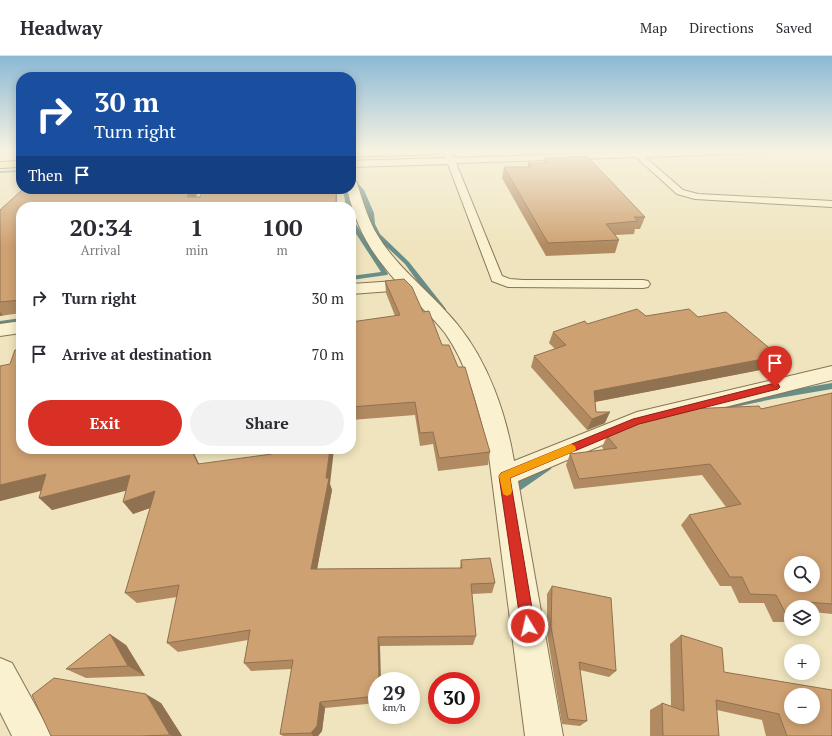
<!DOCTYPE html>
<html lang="en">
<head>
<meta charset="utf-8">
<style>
  :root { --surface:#fff; --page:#f2f2f3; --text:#2b2b33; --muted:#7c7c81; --line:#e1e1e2; --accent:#d93025 }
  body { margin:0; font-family:"PT Serif",serif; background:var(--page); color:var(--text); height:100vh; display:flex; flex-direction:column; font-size:15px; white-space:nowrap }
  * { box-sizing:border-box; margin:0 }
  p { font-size:13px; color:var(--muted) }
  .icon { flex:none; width:22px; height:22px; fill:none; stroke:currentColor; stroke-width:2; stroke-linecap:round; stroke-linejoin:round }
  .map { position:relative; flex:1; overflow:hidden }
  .sheet { position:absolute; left:16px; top:146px; width:340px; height:252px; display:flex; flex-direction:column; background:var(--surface); border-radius:16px; box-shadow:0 2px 10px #0003 }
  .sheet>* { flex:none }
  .hud { position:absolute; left:16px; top:16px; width:340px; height:122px; border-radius:16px; box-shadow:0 2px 10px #0003; background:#1a4fa0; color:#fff; overflow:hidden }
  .fabs { position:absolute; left:784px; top:500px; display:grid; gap:8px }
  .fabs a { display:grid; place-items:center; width:36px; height:36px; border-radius:50%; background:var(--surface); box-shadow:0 2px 10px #0003; font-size:20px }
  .speed { position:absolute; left:368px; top:616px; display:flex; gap:8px; font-size:20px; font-weight:700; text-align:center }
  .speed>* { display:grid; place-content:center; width:52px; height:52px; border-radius:50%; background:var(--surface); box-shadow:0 2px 10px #0003; line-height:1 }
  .speed small { font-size:10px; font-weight:400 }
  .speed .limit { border:6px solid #d22; background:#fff; color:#111 }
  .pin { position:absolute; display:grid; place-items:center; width:34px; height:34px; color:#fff; margin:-41px -17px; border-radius:50% 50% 50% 0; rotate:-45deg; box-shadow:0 0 4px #0007 }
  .pin .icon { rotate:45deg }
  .me { position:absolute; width:44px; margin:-22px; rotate:351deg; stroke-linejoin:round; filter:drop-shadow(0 0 3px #0008) }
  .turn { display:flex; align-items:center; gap:14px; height:84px; padding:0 12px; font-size:18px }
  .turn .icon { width:52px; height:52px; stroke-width:2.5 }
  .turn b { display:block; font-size:28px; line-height:34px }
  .then { display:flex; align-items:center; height:38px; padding:0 12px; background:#0003; gap:8px; font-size:15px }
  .eta { display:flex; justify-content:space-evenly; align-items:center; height:68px; text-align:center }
  .eta b { font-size:24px; font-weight:800; line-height:28px }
  .primary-button { display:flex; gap:8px; margin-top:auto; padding:8px 12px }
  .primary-button a { flex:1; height:46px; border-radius:24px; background:var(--accent); color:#fff; font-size:16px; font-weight:800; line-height:46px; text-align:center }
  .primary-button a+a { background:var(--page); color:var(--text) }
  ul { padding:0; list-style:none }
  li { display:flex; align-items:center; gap:12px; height:56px; padding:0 12px }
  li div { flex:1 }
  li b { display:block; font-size:15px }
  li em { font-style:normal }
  header { display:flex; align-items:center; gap:24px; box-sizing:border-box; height:56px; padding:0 20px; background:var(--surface); border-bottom:1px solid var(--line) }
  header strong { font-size:19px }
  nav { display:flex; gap:22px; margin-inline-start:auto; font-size:14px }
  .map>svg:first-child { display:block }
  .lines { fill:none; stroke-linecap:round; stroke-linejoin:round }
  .stream { fill:#698d88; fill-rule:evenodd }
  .service-casing { stroke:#877456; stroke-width:2 }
  .minor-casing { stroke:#877456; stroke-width:2 }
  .primary-casing { stroke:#54422b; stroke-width:2 }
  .service { fill:#f9f1d0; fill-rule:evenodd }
  .minor { fill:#f9f1d0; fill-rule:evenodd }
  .primary { fill:#f4df93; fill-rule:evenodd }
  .wall { fill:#b18a62 }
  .shaded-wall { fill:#907150 }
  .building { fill:#cea172; stroke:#907150; fill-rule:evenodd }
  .route { fill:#d93025; stroke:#8d1f18 }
  .slow { fill:#f59e0b }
</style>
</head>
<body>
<header>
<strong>Headway</strong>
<nav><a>Map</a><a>Directions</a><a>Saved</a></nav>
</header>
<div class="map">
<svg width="832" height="680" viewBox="0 0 832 680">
  <rect width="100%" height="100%" fill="#efe4bd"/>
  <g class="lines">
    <!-- stream -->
    <path class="stream" d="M577,97L575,99L351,106V104Z
      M21,114V116L0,117V115Z
      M351,120L364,134L374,157L375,168L380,178L409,206L446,253V257H440L405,208L374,179L369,168L368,157L359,134L351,124Z
      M343,133H349L352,151L351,152L346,151Z
      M351,163L354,165L388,218L387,219L351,224V220L381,216L351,170Z
      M21,262V266L0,269V265Z
      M832,327V333L773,343L716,355L713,354L711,352L713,350L716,349L773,337Z
      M547,406L551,407L552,410L551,413L515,438L511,440L507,438L506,435L507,432Z"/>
    <defs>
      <path id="service" d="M443,95H451L454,102L674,95H763L759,97L645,101L683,134L698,138L832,145V151L695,143L677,138L636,101L456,107L502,220L510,223L523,224H643L648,225L650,228L648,231L643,232L508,231L492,225L491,222L448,108L351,111V105L446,102Z"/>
      <path id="minor" d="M351,123L355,124L357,127C362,143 367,160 375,175C396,212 431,236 457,268C488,306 506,357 514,405L637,356L832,310V324L642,372L518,425L563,680H525L488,392C478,353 469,311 445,277C433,261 418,249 405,234L351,238V228L396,225C369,194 357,173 347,133H351Z
        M21,265V277L0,280V268Z
        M0,602L12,607L45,667L51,680H12L0,656Z"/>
      <path id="primary" d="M351,95H442L437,98L351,101Z
        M21,105V111L0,112V106Z"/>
    </defs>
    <!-- service casing -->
    <use href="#service" class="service-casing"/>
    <!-- minor casing -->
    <use href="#minor" class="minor-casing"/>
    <!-- primary casing -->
    <use href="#primary" class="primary-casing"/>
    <!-- service -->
    <use href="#service" class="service"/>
    <!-- minor -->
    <use href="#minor" class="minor"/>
    <!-- primary -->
    <use href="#primary" class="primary"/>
  </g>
  <!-- wall -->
  <path class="wall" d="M544,102L645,161L640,173H635L634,178L615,179L619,184L615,197L546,200L502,122L504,111H528V107H543Z
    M23,133H199L196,141L337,133V151H21V257L0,260V154Z
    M385,225L423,256L442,289L490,396L488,409L438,415L433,388L420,390L415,359L351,364V266L395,260L386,237Z
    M646,260L698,261L779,300L770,312L595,346L596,356L605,367L587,374L531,311L534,300L555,293L549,287L553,276L587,268Z
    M0,310L199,408L330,428L332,434L317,513L460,512L461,504L495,527L492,537L472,538L476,580L473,589L380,590L377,625V647L325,652L322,675L318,680H283L280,678L292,613L251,615L244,607L248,584L178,596L167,587L177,541L137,547L125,537L150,452L133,458L126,434L52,454L41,435L0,445Z
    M832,337V558L813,556V551H791V566H773L764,547H739L731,530H720L681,469L689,459L726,451L702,419L574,433L566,409L570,398L604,394L602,391L607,380L761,353Z
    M552,530L616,615L609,621L580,614L587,665L580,670L562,668L547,578V538Z
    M681,579L724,616L832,680H766L762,664L717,654L719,680H650V654L662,647L671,650L670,588Z
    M126,589L145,620L86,622L66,613Z
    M161,647L182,680H51Z"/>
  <!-- shaded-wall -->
  <path class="shaded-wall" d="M191,133H199L192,151L187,141Z
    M336,133H337V151H336Z
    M0,256L3,259L0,260Z
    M779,300L770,312L589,347L594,335Z
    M610,356L605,367L587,374L592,363Z
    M191,393H192L205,420L198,408Z
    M330,393H334L330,428L332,434L315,524L311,513Z
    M46,418L58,430L0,445V429Z
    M130,419L140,431L52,454L39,442Z
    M155,435L164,447L133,458L123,446Z
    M110,578L126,589L145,620L128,610Z
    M378,581L380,590L381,625H379Z
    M146,638L161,647L182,680H172L170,679Z
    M320,646L325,652L322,675L318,680H313L311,677Z"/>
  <!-- building -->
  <path class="building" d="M587,100L645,161H634L638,165L606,168L619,184L548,187L504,111H531L528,107H547L544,102Z
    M23,133H191L187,141H200L203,133H336V151H21V244L0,246V154Z
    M404,223L412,231L423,256L429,255L442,289H449L458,311H465L490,396L439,402L433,376L420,377L415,346L351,351V266L400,259L385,225Z
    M637,253L646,260L689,253L698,261L726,256L779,300L594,335L596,356H610L592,363L534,300L566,289L553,276L585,265L587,268Z
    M21,293V393H191L198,408L272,398L273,393H330L326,422H329L311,513L462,512L461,504L490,502L495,527L471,528L476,580L378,581L379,625H377V640L320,646L317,670L311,677L280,678L293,604L244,607L250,574L167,587L179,529L125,537L155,435L123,446L130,419L39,442L46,418L0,429V310L10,308L15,294Z
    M832,337V548L807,546L810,551H791V558H786L776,539L750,538L742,521H730L689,459L741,448L710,408L579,423L570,398L617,392L607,380L648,363L686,353L759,350L761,353ZM791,507H813V529H791Z
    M552,530L611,542L616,615L579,606L587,665L568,663L551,571Z
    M110,578L128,610L66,613Z
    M681,579L722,592L724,616L832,634V680H787L779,658L716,644L719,680H663L662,647L684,655ZM791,639H813V661H791Z
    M54,622L146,638L170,679L140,680H51L32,639Z"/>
  <!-- sky -->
  <linearGradient id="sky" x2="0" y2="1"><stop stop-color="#8bb9d6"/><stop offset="0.5" stop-color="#f8f3e1"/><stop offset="1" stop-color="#f8f3e1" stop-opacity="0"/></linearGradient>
  <rect width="832" height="190" fill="url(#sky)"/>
  <!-- route -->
  <path class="route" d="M775,327L778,328L780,331L778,333L639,368L510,422L535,570L533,574L528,576L523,574L521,570L499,420L501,417L633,363Z"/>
  <!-- slow -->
  <path class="slow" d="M571,388L575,390L576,393L575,395L510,422L512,435L511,438L507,440L503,438L499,420L501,417Z"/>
</svg>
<div class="fabs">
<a><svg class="icon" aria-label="search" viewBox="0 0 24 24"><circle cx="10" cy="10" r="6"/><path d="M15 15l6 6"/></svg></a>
<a><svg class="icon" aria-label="layers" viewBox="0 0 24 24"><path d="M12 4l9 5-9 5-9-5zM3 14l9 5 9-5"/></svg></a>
<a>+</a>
<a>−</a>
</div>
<div class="speed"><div>29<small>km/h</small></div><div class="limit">30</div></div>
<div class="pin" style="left:775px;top:331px;background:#d93025"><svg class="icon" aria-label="arrive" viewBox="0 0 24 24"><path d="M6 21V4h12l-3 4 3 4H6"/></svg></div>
<svg class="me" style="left:528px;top:570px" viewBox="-20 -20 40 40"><circle r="17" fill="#d93025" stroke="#fff" stroke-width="3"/><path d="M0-11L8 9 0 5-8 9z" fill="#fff"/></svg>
<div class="hud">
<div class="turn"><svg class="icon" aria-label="right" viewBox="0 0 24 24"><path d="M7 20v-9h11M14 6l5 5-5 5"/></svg><div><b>30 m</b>Turn right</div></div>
<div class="then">Then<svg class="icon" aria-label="arrive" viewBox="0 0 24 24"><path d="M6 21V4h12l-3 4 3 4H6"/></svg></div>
</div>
<section class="sheet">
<div class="eta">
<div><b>20:34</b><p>Arrival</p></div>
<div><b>1</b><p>min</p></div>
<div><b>100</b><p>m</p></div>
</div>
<ul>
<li><svg class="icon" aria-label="right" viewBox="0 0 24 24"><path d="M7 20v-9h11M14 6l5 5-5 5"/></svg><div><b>Turn right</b></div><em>30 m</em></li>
<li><svg class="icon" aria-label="arrive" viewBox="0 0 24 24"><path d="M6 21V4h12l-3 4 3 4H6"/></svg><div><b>Arrive at destination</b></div><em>70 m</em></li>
</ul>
<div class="primary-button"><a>Exit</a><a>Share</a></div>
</section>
</div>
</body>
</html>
